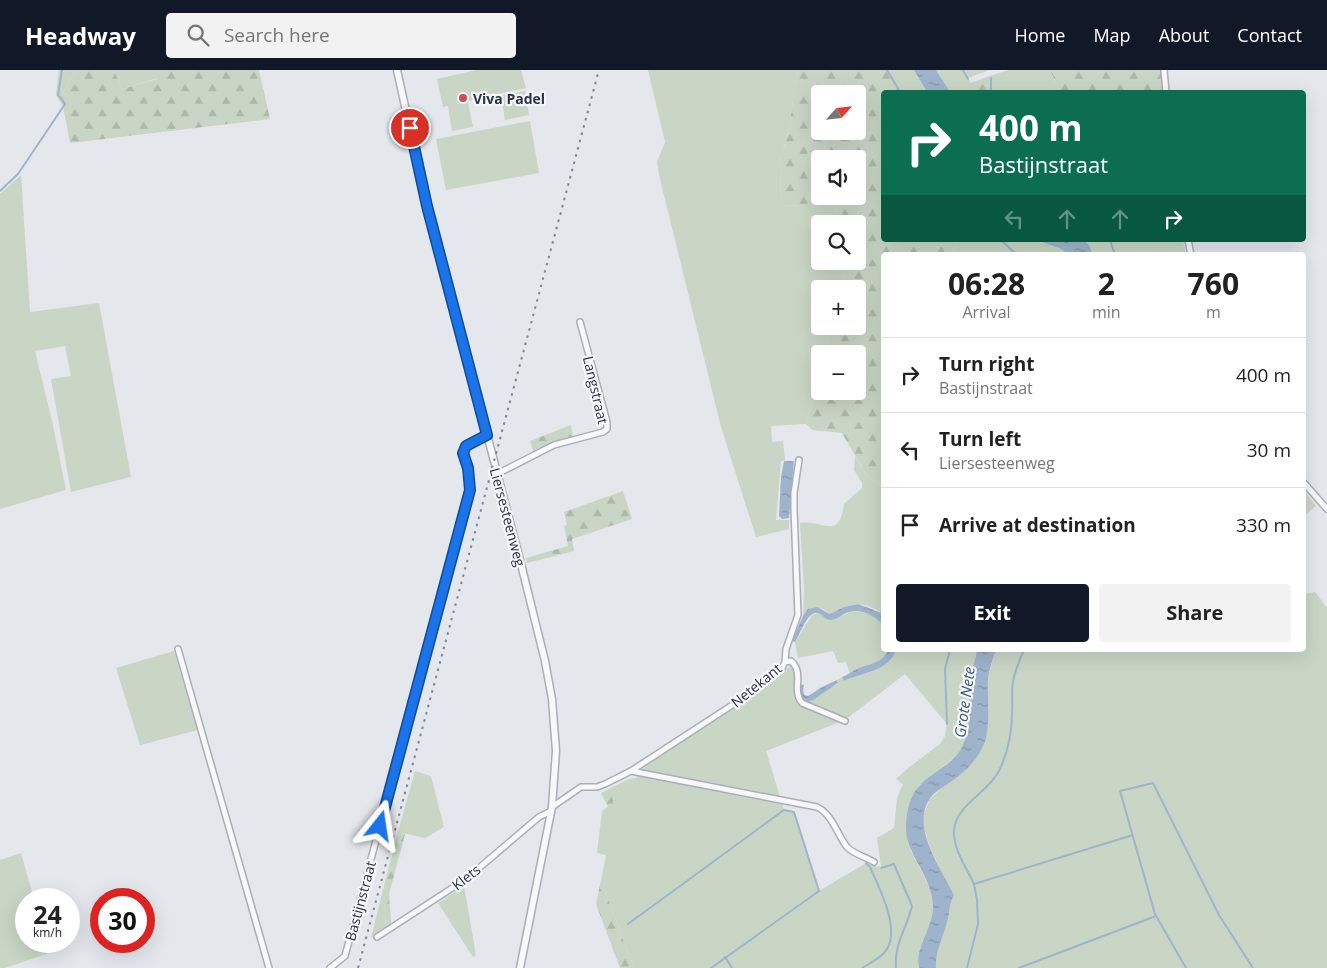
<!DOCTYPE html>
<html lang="en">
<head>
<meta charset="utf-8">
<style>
  :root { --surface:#fff; --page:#f2f2f2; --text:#222; --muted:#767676; --line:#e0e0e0; --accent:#111827 }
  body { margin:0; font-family:"Open Sans",sans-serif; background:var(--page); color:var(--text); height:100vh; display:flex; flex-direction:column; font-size:19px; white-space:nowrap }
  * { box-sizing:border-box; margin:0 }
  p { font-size:16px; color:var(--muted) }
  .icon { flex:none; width:28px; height:28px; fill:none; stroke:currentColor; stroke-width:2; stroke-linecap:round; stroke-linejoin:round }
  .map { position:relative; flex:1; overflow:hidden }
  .details { position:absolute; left:881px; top:182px; width:425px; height:400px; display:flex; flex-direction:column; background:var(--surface); border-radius:5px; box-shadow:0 5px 20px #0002 }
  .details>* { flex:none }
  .hud { position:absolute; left:881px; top:20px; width:425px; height:152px; border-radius:5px; box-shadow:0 5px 20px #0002; background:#0b6e4f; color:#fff; overflow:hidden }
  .needle { width:32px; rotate:63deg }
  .controls { position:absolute; left:811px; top:15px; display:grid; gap:10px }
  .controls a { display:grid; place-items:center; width:55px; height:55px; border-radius:5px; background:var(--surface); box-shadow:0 5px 20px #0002; font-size:25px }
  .speed { position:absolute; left:15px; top:818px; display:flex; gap:10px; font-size:25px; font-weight:700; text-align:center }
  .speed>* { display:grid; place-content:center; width:65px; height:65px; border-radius:50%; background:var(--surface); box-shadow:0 5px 20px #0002; line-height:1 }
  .speed small { font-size:12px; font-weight:400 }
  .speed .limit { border:8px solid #d22; background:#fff; color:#111 }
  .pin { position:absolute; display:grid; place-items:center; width:42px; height:42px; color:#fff; margin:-21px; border:2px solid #fff; border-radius:50%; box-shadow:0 1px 5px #0007 }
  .me { position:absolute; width:55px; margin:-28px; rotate:15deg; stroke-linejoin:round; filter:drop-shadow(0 0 4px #0008) }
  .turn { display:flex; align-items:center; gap:18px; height:105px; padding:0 15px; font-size:22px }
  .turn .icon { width:65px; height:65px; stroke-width:2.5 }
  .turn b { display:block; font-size:35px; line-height:42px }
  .lanes { display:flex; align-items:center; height:48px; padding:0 15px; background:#0003; justify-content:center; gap:25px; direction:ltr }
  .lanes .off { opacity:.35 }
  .eta { display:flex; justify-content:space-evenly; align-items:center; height:85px; text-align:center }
  .eta b { font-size:30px; font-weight:700; line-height:35px }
  .button { display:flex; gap:10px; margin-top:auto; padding:10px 15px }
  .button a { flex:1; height:58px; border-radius:5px; background:var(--accent); color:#fff; font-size:20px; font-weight:700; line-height:58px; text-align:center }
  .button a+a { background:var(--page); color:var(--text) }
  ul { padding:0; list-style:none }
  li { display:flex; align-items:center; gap:15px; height:75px; padding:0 15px; border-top:1px solid var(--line) }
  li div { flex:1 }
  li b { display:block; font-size:19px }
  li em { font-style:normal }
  header { display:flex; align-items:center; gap:30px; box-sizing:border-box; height:70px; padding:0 25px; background:var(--accent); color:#fff }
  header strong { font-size:24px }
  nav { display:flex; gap:28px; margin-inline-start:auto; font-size:18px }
  .search { width:350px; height:45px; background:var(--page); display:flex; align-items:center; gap:12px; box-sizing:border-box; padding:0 18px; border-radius:5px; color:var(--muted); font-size:19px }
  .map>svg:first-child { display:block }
  .green { fill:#c9d6c5; fill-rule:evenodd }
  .forest { fill:url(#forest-firs); fill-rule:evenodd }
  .water { fill:url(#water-ripples) }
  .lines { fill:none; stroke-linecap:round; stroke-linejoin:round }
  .stream { stroke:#9fb4cc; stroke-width:2 }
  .minor-casing { stroke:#a9aeb7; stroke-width:8 }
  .tertiary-casing { stroke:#a9aeb7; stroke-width:9 }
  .minor { stroke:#f7f8fa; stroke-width:5 }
  .tertiary { stroke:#f7f8fa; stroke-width:6 }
  .rail { stroke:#7d8696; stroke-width:2; stroke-dasharray:2.5 5; stroke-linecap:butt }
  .route-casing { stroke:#114b97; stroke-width:12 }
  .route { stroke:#1a73e8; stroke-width:9 }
  .poi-dot { fill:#d1495b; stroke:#f4f6f9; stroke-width:2 }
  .labels { text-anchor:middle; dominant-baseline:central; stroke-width:4.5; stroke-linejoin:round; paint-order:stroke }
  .poi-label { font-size:14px; font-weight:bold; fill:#2b3445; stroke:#f4f6f9; text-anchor:start }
  .street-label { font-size:14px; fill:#2b3445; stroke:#f4f6f9 }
  .water-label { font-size:15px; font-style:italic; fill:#34527a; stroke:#f4f6f9 }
</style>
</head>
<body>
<header>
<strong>Headway</strong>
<div class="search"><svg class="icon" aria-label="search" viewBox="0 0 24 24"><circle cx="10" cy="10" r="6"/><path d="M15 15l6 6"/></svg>Search here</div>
<nav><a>Home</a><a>Map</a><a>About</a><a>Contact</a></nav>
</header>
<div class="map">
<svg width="1327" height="898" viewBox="0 0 1327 898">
  <defs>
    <pattern id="forest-firs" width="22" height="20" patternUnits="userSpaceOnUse" patternTransform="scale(1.25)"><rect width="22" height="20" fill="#c9d6c5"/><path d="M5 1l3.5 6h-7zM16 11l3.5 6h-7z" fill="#adb8ab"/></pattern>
    <pattern id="water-ripples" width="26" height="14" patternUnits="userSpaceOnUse" patternTransform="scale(1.25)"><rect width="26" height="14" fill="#9fb4cc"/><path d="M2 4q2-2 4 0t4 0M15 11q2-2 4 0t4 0" fill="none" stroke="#8293a7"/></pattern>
  </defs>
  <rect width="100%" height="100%" fill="#e4e7ec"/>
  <!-- green -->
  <path class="green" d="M59,0H76L61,26L63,36L56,25Z
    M114,0H155L158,8L122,19Z
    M477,0H521L526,18L454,34L468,32L473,57L452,61L448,36L443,37L437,9Z
    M648,0H797L789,60L780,91L781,136L836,134L838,154H820V191H843L845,208L842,219H820V256H831L823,284H820V298L806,354L771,356L772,372L783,371L785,390L781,391L776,450H789V459L756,467L721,357L660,109L657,92L665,72Z
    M887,0H914L927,22H900Z
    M936,0H990L968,8L976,22H950Z
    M1008,0H1050L1060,22H991L990,6Z
    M525,21L529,45L505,50L501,26Z
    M530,51L539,103L446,120L436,69Z
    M21,105L30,242L99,233L131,407L71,422L51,309L71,306L65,276L35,281L53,355L66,420L0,439V124Z
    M959,170C994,170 1042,163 1071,185H950Z
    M1084,170H1183L1186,185H1093L1089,175Z
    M855,386L867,406L884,417V544C859,529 855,533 830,544L823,539L811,538L803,546L804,519L800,453C823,449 839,472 844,434L862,418V413L854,400Z
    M1304,421L1316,436L1304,446Z
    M1315,522L1327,538V898H936C935,881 943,868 947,852C950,843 949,834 954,825L945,810L930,777L924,759L922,748L930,729L942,718L985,671L988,607L996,580H1304V524Z
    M852,541C861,541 880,545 884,556C886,562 884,573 884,580H888C882,596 862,594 850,604L846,592L838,593L833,581L798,588L795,572L812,545L818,543L832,550Z
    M896,580H977L970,610L968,663L961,680L948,693L919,715L906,756L911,781L931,820L934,834L933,848L921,877L918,894L919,898H634L601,810L606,785L597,783L602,741L613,733V722L636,708L646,695L745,629L791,596L795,599L805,631L838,614L837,610L842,607L844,611C862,604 889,600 896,580ZM905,604L947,654L945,666L940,674L908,698L896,709L903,714L897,728L894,758L877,768L881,797L866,793L819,821L794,742L784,740L766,681L845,650Z
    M174,581L198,660L140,675L116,598Z
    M415,701L431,706L444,757L425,768L398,762Z
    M21,783L34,829H26V871H46L49,883L5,898H0V790Z
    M464,816L476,885L473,887L438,833Z
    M380,831L384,832L386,855L391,853L392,856L371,868Z"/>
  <!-- forest -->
  <path class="forest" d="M76,0H114L122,19L157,9L155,0H259L270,49L70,73L61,26Z
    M797,0H887L900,22H884V170H959L950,185H884V417L867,406L842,363L812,360L806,354L820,298V321H858V284H823L831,256H858V219H842L845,208L843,191H858V154H838L836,134L781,136L780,91L789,60ZM820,24H858V61H820ZM820,89H858V126H820Z
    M1050,0H1162L1163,22H1060Z
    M990,6L991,22H976L970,13Z
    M571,355L573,367L533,381L530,371Z
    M623,421L632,449L572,469L574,481L527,493L526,488L568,476L564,456L567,455L564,442Z
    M636,708L613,722V733L608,737L601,723L629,709Z
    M398,762L405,764L389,824L391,853L386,855L384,832L380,831Z
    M601,810L634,898H620L596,834Z"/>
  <!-- water -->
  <path class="water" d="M914,0H936L950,22H927Z
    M1036,170H1084L1089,175L1093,185H1071L1059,178Z
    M784,391H794L789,448L782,449L779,446L781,407Z
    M858,534L884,544V556C875,545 859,537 846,543C842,545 837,549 832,550C824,551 820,538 811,545C804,551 800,564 795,572L792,571L803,546L808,539L817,537L830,544L844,537Z
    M888,580H896C889,601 862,603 844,611L842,607C848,605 852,601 857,599C869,594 883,593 888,580Z
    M977,580H996C993,589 989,600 988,609C987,628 991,657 984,674C977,691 964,703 949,713C942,718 933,723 929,730C911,758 942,800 954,825C949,834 950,843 947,852C943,869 935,881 936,898H919C914,879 934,856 933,836C933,806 904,784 906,754C907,740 910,725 920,715C929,705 943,699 953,689C956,685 960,682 962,677C973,655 967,633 970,610C972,600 975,590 977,580Z
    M837,610L838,613L813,630L807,632L800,624V614L804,615C803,620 802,625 808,626L822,617Z"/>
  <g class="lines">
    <!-- stream -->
    <path class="stream" d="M887,0L900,22
      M963,0L968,9
      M991,8V22
      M0,121L18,104L65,34L58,25L62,0
      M1001,170L1017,185
      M1110,170L1115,185
      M947,654L945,599L950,580
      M881,798L894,794L912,836C907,858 894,873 896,898
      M974,814C967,799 953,779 954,761C955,735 988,723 999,701C1008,682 1012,664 1012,643C1013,633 1011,622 1013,612C1015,600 1019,591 1024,580
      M628,854L784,740L794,742L819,821L711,898
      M725,887L732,898
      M862,898C870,893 883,887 887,879C900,858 879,817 870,797L866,793
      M967,898L978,854L977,830L974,814L1133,765
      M1019,898L1156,846
      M1186,898L1155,844L1120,721L1153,713L1219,845L1253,898"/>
    <defs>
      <path id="minor" d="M1164,0L1166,22
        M1188,170L1191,185
        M497,404L554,375L603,362L607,359V352L580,252
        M1304,413L1327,439
        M178,579L269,898
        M785,592L791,591C805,603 791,620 802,633L845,651
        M631,701L817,737C832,744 837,764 847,777C853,784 866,787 874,792
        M552,737L581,717H597L605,714L631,701L743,628L782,598L785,592L786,579L798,545L794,439V423L799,390
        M377,867L466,809L539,747L551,741
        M330,898L345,886L470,420L468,397L463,383L466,376L487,365"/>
      <path id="tertiary" d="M397,0L427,136L520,490L545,591L552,629L556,681L552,737L520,898"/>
    </defs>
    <!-- minor casing -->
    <use href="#minor" class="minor-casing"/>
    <!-- tertiary casing -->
    <use href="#tertiary" class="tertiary-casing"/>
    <!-- minor -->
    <use href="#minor" class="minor"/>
    <!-- tertiary -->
    <use href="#tertiary" class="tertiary"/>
    <!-- rail -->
    <path class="rail" d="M358,898L599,0"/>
  </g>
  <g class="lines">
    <defs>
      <path id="route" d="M380,756L470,420L468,398L463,383L466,376L487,365L427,136L410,58"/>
    </defs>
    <!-- route casing -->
    <use href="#route" class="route-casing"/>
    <!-- route -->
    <use href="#route" class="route"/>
  </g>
  <!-- markers -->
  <circle class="poi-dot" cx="463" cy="28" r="5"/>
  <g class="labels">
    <!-- poi labels -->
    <g class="poi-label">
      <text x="473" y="28">Viva Padel</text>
    </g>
    <!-- street labels -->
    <g class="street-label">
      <text transform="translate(596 320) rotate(77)">Langstraat</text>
      <text transform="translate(508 447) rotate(75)">Liersesteenweg</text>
      <text transform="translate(756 615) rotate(-39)">Netekant</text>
      <text transform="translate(466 807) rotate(-38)">Klets</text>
      <text transform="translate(360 831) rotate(-75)">Bastijnstraat</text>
    </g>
    <!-- water labels -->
    <g class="water-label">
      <text transform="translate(964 632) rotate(-82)">Grote Nete</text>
    </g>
  </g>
</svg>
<div class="controls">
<a><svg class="needle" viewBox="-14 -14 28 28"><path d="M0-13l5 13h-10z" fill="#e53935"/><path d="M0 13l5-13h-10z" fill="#767676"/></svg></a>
<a><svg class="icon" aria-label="sound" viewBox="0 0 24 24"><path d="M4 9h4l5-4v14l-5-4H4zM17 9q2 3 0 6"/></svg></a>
<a><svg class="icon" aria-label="search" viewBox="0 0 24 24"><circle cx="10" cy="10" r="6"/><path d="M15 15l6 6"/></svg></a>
<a>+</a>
<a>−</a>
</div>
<div class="speed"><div>24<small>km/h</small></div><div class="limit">30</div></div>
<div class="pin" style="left:410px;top:58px;background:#d93025"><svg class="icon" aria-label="arrive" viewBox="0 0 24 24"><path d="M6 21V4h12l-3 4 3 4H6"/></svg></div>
<svg class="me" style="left:380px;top:756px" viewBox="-20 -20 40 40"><path d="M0-17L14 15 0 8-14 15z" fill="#1a73e8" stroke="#fff" stroke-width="4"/></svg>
<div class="hud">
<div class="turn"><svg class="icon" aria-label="right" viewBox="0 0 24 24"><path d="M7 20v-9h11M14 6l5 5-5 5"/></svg><div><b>400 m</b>Bastijnstraat</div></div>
<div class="lanes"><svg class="icon off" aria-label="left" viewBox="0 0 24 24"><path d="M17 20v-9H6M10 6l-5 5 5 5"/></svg><svg class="icon off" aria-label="ahead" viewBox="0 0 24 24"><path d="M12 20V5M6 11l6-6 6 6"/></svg><svg class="icon off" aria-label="ahead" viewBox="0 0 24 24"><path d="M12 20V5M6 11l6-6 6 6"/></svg><svg class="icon" aria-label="right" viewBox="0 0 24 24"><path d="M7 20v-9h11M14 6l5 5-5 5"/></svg></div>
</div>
<section class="details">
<div class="eta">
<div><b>06:28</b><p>Arrival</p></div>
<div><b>2</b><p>min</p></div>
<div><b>760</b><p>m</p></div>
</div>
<ul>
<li><svg class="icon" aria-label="right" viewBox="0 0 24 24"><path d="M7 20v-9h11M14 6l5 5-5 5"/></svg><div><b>Turn right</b><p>Bastijnstraat</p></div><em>400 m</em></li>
<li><svg class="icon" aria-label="left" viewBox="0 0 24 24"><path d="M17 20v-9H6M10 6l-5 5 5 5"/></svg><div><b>Turn left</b><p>Liersesteenweg</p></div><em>30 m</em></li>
<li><svg class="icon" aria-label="arrive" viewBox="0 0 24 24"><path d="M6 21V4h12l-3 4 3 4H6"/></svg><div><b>Arrive at destination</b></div><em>330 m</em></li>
</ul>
<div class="button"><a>Exit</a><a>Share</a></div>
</section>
</div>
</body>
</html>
